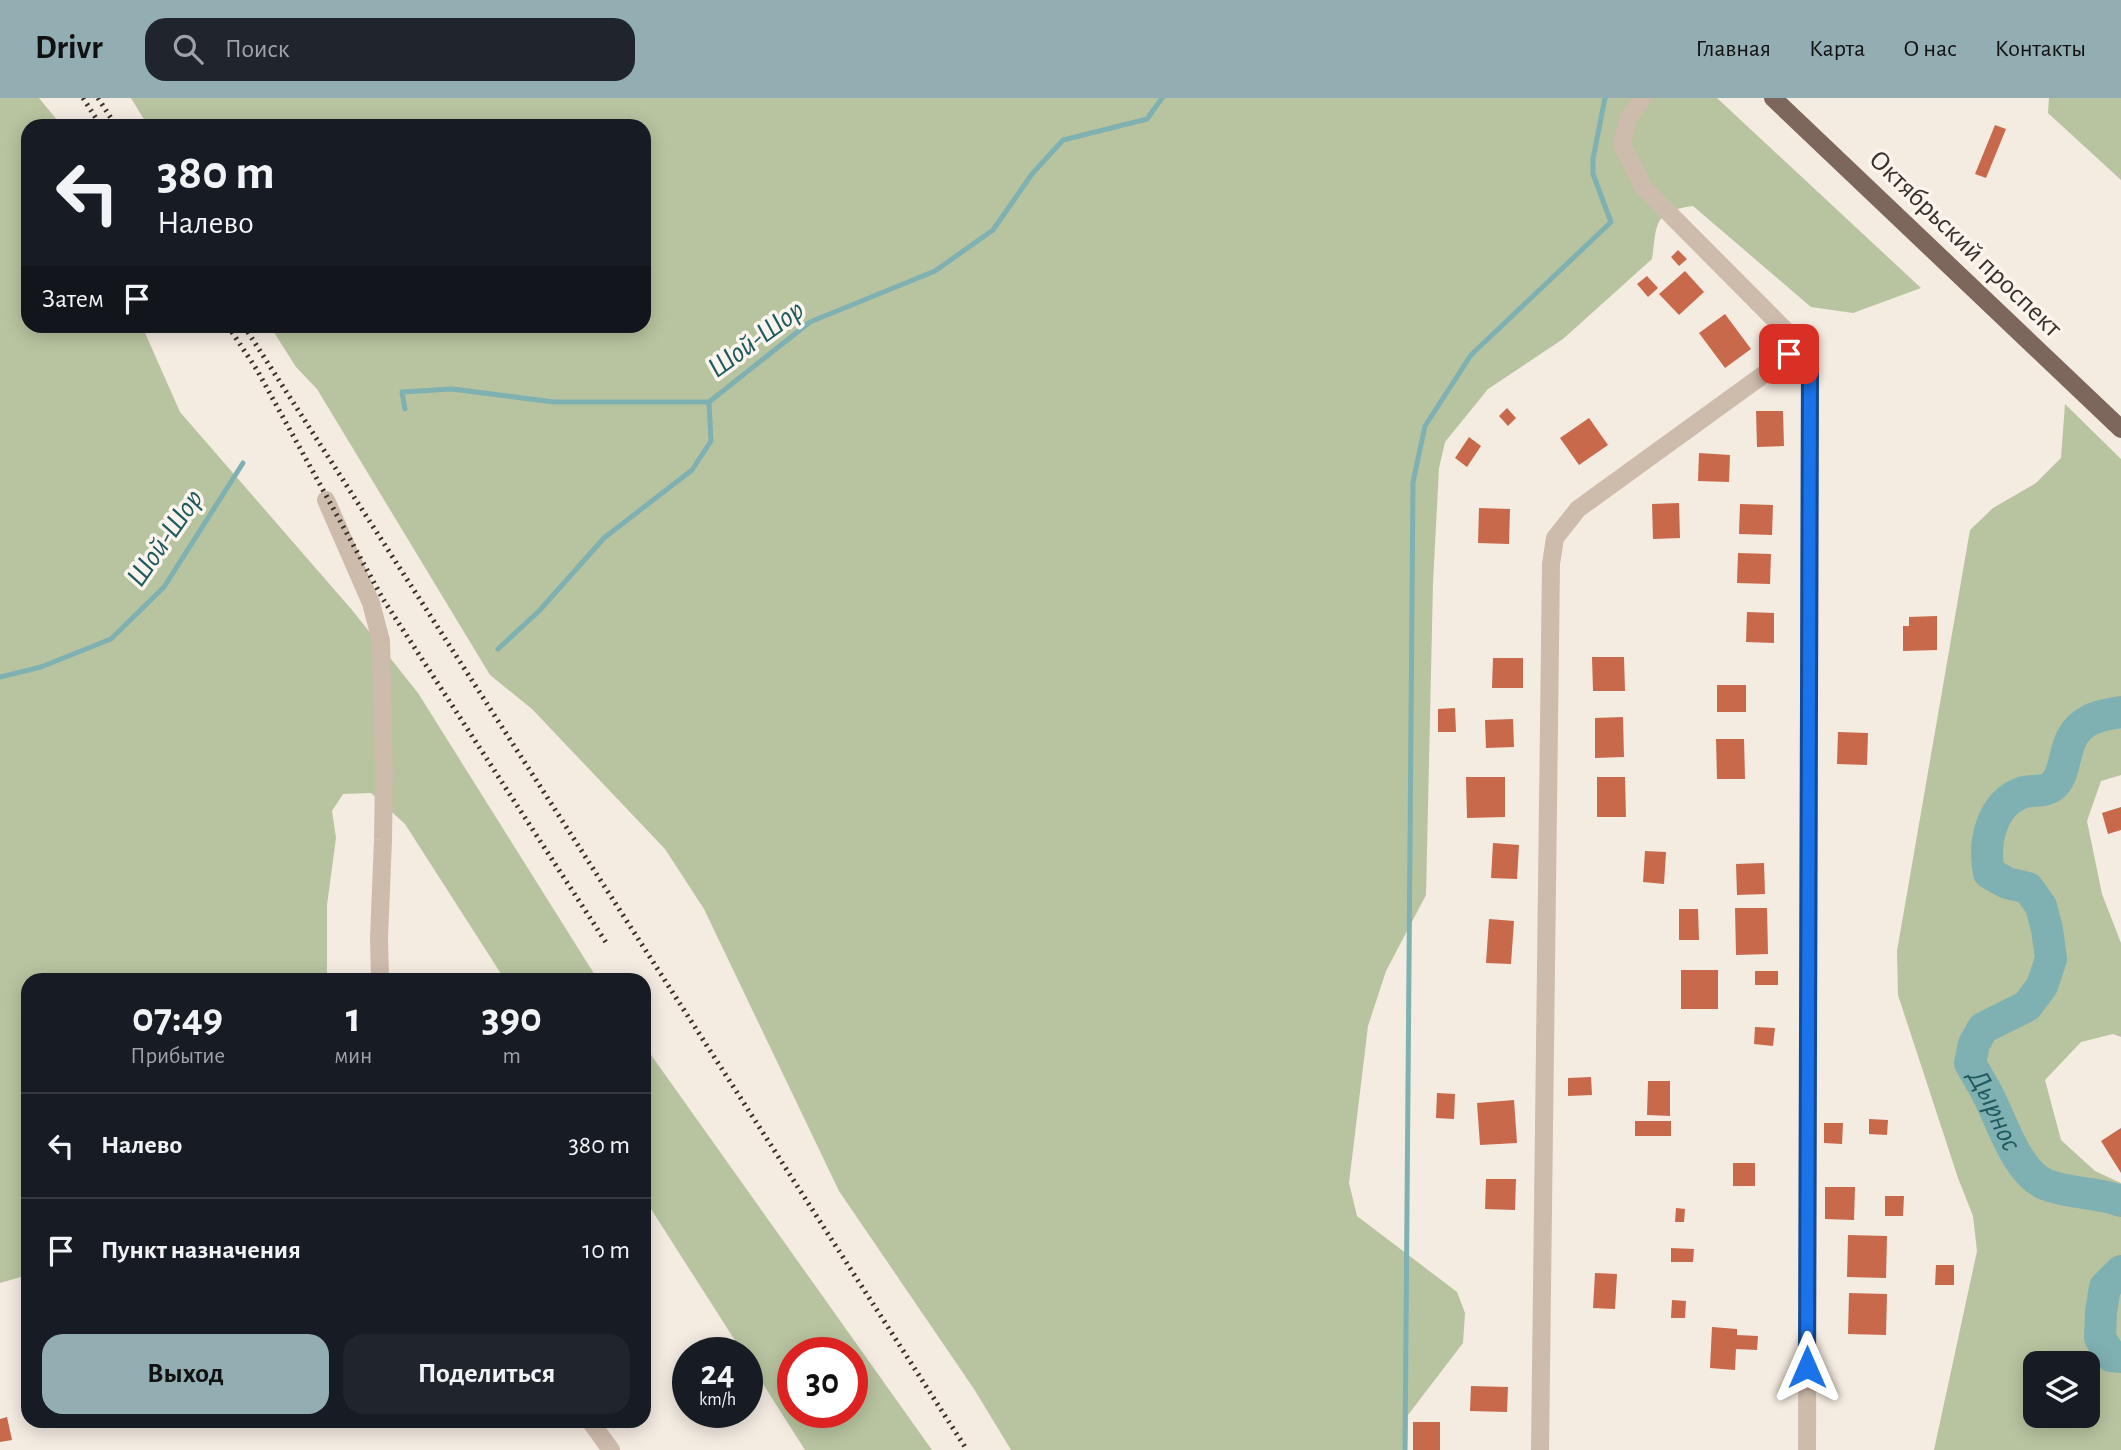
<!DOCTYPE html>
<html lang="ru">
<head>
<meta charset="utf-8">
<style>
  :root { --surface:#171b24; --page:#20242c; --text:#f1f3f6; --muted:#9ea1a6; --line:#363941; --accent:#92aeb2 }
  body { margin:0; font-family:"Alegreya Sans",sans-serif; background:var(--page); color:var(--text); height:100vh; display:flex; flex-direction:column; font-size:26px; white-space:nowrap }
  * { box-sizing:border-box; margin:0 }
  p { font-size:23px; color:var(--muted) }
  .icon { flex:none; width:38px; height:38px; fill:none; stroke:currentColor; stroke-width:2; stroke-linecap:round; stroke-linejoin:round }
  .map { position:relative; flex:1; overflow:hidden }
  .side { position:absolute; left:21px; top:875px; width:630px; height:455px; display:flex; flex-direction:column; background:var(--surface); border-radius:21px; box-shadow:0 4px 18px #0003 }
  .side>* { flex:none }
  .top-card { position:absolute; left:21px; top:21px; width:630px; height:214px; border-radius:21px; box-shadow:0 4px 18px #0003; background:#171b24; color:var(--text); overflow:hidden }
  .fabs { position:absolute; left:2023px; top:1253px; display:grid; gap:14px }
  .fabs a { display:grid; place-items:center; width:77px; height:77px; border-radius:14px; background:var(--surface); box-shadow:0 4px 18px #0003; font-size:35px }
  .speed { position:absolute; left:672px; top:1239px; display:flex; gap:14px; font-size:35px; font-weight:700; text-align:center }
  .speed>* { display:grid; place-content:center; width:91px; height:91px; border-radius:50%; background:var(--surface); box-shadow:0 4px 18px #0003; line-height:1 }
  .speed small { font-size:18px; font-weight:400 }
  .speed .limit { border:10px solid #d22; background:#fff; color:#111 }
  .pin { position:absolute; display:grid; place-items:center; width:60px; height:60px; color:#fff; margin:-30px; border-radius:14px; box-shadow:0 4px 10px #0006 }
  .me { position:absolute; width:77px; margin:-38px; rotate:0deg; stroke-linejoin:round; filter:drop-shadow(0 0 5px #0008) }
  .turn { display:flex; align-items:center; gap:24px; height:147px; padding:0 21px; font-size:32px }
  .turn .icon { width:91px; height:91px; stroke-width:2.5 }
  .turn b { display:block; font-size:49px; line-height:60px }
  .then { display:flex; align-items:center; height:66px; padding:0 21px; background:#0003; gap:14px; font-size:26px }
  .eta { display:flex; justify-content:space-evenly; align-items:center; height:119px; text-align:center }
  .eta b { font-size:42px; font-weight:600; line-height:49px }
  .action { display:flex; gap:14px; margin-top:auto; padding:14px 21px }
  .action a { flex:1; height:80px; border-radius:21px; background:var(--accent); color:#111; font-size:28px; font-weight:600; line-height:80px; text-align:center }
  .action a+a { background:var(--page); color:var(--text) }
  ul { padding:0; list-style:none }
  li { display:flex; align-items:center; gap:21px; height:105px; padding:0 21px; border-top:2px solid var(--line) }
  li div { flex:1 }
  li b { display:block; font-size:26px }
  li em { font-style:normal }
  header { display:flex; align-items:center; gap:42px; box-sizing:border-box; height:98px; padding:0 35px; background:var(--accent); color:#111 }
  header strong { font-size:33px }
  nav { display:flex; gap:38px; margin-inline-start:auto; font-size:24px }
  .search { width:490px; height:63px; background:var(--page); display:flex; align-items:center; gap:18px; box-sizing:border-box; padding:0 24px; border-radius:21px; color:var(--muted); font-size:26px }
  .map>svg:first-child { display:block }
  .green { fill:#b8c4a0; fill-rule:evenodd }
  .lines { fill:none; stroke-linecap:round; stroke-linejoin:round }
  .stream { stroke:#7fb0b2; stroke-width:5 }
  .river { stroke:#7fb0b2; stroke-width:32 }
  .building { fill:#c8694b }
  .minor { stroke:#cdbbac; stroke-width:18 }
  .major { stroke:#7d675c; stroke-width:18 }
  .rail { stroke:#3b302b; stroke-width:5; stroke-dasharray:2 5; stroke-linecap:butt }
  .route-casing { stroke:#114b97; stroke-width:18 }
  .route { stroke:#1a73e8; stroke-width:12 }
  .labels { text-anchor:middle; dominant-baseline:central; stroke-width:7; stroke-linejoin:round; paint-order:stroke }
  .street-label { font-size:28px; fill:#3b302b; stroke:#fbf5ee }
  .water-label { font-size:30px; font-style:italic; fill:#1f5a5e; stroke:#fbf5ee }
</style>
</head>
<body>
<header>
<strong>Drivr</strong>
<div class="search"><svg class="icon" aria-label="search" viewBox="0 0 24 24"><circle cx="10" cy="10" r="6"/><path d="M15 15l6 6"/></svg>Поиск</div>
<nav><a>Главная</a><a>Карта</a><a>О нас</a><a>Контакты</a></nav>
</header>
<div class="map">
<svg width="2121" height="1352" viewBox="0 0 2121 1352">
  <rect width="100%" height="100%" fill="#f4ebe1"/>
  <!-- green -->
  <path class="green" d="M0,0H39L62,28H28V228H142L180,314L352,512L418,595L598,882H505L405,726L371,695L343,696L332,713L336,740L327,807V882H28V1177L0,1185Z
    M131,0H1717L1921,190L1853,215L1811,209L1693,108C1653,113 1657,126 1652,161L1563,241L1488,291L1445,344L1439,370L1433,485L1426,797L1386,873L1368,928L1349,1085L1357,1118L1457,1194L1465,1215L1463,1245L1408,1317L1407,1352H1011L974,1291L839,1093L704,811L665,751L532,611L490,577L317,291L296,269L270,228H644V28H148Z
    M2049,0H2121V82L2048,15Z
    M2065,306L2121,361V677L2101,683L2087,723L2102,796L2121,845V939L2113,936L2081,944L2045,982L2061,1042L2095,1073L2121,1085V1352H1934L1977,1153L1973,1118L1958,1080L1898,897L1897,853L1970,432L1993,410L2036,385L2061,360ZM2088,1265V1318H2035V1265Z
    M644,947L932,1352H805L747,1261V1255H743L644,1100ZM793,1255H852V1314H793Z"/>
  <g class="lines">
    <!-- stream -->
    <path class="stream" d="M405,311L402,294L452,291L554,304H709L810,224L935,173L993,132L1032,76L1063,42L1147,21L1162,0
      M498,551L539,513L604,440L692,372L711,343L709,304
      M0,579L41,569L111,541L164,489L243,365
      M1405,1352L1413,384L1425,328L1471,257L1611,124L1593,76V61L1605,0"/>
    <!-- river -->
    <g class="river">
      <path id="s1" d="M2121,614C2111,616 2099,617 2090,622C2058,638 2071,676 2051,689C2044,694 2032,692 2024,694C1991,705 1983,744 1989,775L2007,785L2028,790L2041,808L2047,831L2051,861L2042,888L2027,908L1983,930L1974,946L1970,965C1977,978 1985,990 1991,1003C2003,1028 2019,1077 2047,1087C2071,1096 2097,1094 2121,1103"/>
      <path d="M2121,1173L2105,1189L2101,1214L2100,1240L2111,1258L2121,1259"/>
    </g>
  </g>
  <!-- building -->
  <path class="building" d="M1995,27L2006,31L1986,80L1975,76Z
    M1678,152L1687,161L1679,168L1671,159Z
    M1685,173L1704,194L1679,217L1659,196Z
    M1647,178L1658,190L1648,199L1637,186Z
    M1725,216L1751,251L1725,270L1699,235Z
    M1507,310L1516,320L1508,328L1499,318Z
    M1756,313H1783L1784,348L1757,349Z
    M1589,320L1608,347L1579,367L1560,340Z
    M1469,339L1481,348L1467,369L1455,360Z
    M1699,355L1730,357L1729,384L1698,383Z
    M1679,405L1680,440L1653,441L1652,406Z
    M1740,406L1773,407L1772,437L1739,436Z
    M1479,410L1510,411L1509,446L1478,445Z
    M1738,455L1771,456L1770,486L1737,485Z
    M1747,514L1774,515V545L1746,544Z
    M1937,518V552L1903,553V528H1909V519Z
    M1592,559H1624L1625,593H1593Z
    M1493,560H1523V590H1492Z
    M1717,587H1746V614H1717Z
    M1455,610L1456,634H1438V611Z
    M1623,619L1624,659L1595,660V620Z
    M1513,621L1514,649L1486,650L1485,622Z
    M1838,634L1868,635L1867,667L1837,666Z
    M1716,641H1744L1745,681H1717Z
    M1466,679H1505V719L1467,720Z
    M1597,679H1625L1626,719H1597Z
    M2121,709V732L2108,736L2102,715Z
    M1493,745L1519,747L1517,781L1491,780Z
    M1645,753L1666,754L1664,786L1643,784Z
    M1764,765L1765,796L1737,797L1736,766Z
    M1735,810H1767L1768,856L1736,857Z
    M1679,811H1698L1699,842H1679Z
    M1489,821L1514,823L1511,866L1486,865Z
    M1681,872H1718V911H1681Z
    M1755,873H1778V887H1755Z
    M1755,929L1775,930L1773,948L1754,946Z
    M1591,979L1592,997L1568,998V980Z
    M1648,983H1670V1018L1647,1017Z
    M1437,995L1455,996L1454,1021L1436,1020Z
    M1514,1002L1517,1045L1480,1047L1477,1005Z
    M1869,1021L1888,1022L1887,1037L1869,1036Z
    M1635,1023H1671V1038H1635Z
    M1824,1025H1843L1842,1046L1824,1045Z
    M2121,1030V1075L2101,1043Z
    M1733,1065H1755V1088H1733Z
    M1486,1081H1516L1515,1112L1485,1111Z
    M1825,1089H1855L1854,1122L1825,1121Z
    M1885,1098H1904L1903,1118H1885Z
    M1676,1110L1685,1111L1684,1124H1675Z
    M1848,1137L1887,1138L1886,1180L1847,1179Z
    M1671,1150L1694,1151L1693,1164H1671Z
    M1936,1167H1954V1187H1935Z
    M1595,1175L1617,1176L1615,1211L1593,1210Z
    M1849,1195L1887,1196L1886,1237L1848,1236Z
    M1672,1202L1686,1203L1685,1220H1671Z
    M1712,1229L1737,1231V1237L1758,1238L1757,1252L1736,1251L1735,1272L1710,1270Z
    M1471,1288L1508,1289L1507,1314L1470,1313Z
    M7,1319L12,1342L0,1344V1321Z
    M199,1323H221L201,1330Z
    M1413,1324H1440V1352H1413Z"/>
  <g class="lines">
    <!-- minor -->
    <path class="minor" d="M1643,0L1629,19L1622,47L1644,90L1799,246L1810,266L1807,1352
      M326,402L371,505L381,543L384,675L383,742L379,840L380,882
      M590,1323L611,1352
      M1540,1352L1551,466L1555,440L1578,411L1778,266L1799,246"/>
    <!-- major -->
    <path class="major" d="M1773,0L2121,331"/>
    <!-- rail -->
    <path class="rail" d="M83,0L101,28
      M98,0L116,28
      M228,228L257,272L383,501L607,846
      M244,228L967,1352"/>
  </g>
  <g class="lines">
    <defs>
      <path id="route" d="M1789,256L1799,246L1810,266L1807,1269"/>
    </defs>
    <!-- route casing -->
    <use href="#route" class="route-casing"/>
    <!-- route -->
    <use href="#route" class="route"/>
  </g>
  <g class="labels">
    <!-- street labels -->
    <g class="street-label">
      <text transform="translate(1965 146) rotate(44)">Октябрьский проспект</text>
    </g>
    <!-- water labels -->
    <g class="water-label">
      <text transform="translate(756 241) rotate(-36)">Шой-Шор</text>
      <text transform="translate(165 440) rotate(-55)">Шой-Шор</text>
      <text stroke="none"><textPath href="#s1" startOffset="548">Дырнос</textPath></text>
    </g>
  </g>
</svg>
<div class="fabs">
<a><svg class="icon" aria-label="layers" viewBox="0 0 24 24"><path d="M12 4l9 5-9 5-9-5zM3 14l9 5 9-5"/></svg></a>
</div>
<div class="speed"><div>24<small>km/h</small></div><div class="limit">30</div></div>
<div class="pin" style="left:1789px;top:256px;background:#d93025"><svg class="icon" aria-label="arrive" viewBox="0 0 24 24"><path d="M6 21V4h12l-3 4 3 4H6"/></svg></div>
<svg class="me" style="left:1807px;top:1269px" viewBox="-20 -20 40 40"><path d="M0-17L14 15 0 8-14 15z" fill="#1a73e8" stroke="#fff" stroke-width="4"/></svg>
<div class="top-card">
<div class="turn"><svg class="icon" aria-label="left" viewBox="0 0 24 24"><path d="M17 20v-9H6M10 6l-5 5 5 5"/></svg><div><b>380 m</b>Налево</div></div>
<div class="then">Затем<svg class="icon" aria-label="arrive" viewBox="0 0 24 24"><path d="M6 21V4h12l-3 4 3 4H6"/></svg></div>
</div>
<section class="side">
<div class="eta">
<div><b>07:49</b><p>Прибытие</p></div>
<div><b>1</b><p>мин</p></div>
<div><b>390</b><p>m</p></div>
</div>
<ul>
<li><svg class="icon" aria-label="left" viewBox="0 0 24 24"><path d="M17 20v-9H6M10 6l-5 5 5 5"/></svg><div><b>Налево</b></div><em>380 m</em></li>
<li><svg class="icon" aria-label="arrive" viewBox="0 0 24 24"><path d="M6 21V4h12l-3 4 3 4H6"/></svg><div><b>Пункт назначения</b></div><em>10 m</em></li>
</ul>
<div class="action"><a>Выход</a><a>Поделиться</a></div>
</section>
</div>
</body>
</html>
